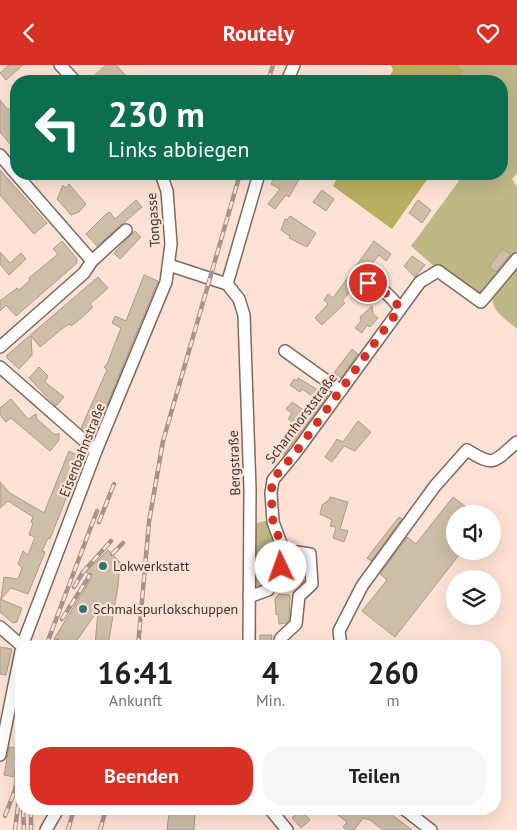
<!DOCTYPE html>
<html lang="de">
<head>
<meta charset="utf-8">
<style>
  :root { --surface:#fff; --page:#f6f6f6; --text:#202124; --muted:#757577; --accent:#d93025 }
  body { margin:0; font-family:"PT Sans",sans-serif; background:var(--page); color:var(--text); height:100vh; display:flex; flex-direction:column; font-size:19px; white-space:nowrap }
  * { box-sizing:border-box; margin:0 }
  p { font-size:16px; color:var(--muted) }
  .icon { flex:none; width:28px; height:28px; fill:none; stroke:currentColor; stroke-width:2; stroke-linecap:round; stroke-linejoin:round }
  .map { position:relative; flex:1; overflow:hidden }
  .details { position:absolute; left:15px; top:575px; width:486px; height:175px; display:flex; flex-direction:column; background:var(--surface); border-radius:20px; box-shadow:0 5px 20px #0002 }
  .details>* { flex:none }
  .top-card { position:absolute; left:10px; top:10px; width:498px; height:105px; border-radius:20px; box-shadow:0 5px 20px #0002; background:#0b6e4f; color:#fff; overflow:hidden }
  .controls { position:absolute; left:446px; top:440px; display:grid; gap:10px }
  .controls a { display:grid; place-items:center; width:55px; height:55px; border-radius:50%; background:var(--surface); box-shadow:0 5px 20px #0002; font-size:25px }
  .pin { position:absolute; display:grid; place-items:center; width:42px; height:42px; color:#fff; margin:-21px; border:2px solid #fff; border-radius:50%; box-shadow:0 1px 5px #0007 }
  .me { position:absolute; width:55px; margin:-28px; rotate:357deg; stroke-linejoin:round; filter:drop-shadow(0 0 4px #0008) }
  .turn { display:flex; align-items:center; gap:18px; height:105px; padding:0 15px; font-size:22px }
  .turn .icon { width:65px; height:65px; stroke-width:2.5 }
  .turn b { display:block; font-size:35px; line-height:42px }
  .eta { display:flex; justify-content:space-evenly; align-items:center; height:85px; text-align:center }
  .eta b { font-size:30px; font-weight:800; line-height:35px }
  .button { display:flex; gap:10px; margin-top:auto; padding:10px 15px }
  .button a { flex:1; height:58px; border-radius:20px; background:var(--accent); color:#fff; font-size:20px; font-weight:800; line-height:58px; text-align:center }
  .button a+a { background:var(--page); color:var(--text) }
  header { display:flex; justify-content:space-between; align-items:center; height:65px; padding:0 15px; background:var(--accent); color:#fff; font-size:22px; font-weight:800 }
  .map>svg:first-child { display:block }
  .green { fill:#beb786 }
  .forest { fill:#b9af60 }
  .building { fill:#cebda7; stroke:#ab9b86 }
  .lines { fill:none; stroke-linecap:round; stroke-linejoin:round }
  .minor-casing { stroke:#81695d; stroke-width:14 }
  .minor { stroke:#fff; stroke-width:11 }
  .rail-casing { stroke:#a8938a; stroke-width:4.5 }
  .rail { stroke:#fee2d5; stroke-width:2.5; stroke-dasharray:8; stroke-linecap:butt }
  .route { stroke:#d93025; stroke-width:9; stroke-dasharray:0 16.2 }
  .poi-dot { fill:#2f766c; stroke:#fee2d5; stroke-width:2 }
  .labels { text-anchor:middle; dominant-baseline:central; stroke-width:4.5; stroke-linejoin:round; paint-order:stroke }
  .street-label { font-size:14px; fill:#3f342f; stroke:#fee2d5 }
  .poi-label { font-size:14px; fill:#3f342f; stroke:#fee2d5; text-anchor:start }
</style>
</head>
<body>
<header><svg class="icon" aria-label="back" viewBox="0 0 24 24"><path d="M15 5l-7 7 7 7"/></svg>Routely<svg class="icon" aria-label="heart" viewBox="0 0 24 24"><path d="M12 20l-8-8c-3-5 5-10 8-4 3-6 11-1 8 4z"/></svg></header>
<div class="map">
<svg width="517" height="765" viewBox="0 0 517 765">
  <rect width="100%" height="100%" fill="#fee2d5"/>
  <!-- green -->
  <path class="green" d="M459,0H517V108L512,114L517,122V192L481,235L437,204L411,181L459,116L454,109H501V16H457L465,6Z
    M517,202V264C507,255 489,245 493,230Z
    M270,455C277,478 286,510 259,523L254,519L255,458Z"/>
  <!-- forest -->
  <path class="forest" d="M391,0H459L465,6L457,16H387L393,5Z
    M339,109H431L392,164L333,121Z"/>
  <!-- building -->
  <path class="building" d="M9,0H23L6,15L0,8Z
    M106,0H116L131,16H88Z
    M0,35L8,45L16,38V86L0,67Z
    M0,105L47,158L34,169L0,130Z
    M276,109H302L289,132L286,130L275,144L268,139L280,124L271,119Z
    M69,119L86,139L79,147L71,150L57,134L63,120L66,123Z
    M322,125L334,134L326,146L313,137Z
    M136,135L142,142L97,181L86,169L106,149L110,147L115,154Z
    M418,135L431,145L422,158L409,148Z
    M290,151L316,168L307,182L289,173L290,171L281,165L285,154L287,155Z
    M135,166L141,172L120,194L114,188Z
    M62,176L77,194V198L16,251L6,240L0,246V236L17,223L19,225L30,215L29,213L58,189L53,184Z
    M374,176L391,189L386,196L379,190L366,206L364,204L351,217L349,221L350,226L342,236L345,238L322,260L315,253L328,239L324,235L328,229L333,233Z
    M502,184L511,189L496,207L489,202Z
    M0,187L10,198L21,188L26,194L9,210L0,199Z
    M412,191L425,200L415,212L404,201Z
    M144,210L158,216L95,369L81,363L107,305L104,302L107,299L121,263L112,258L115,251L126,256Z
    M98,212L108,223L90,239L93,242L78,256L71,261L69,259L63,263L40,282L31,271L32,290L19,304L7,293V290Z
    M372,241L373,249L378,253L370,262L367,260L362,268L355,263L361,256L360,252Z
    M352,284L358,289L341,313L334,308Z
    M39,302L48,311L45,317L64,332L56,341L29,313Z
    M298,313L328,331L284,390L276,385L295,359L288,354L292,348L286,344L292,337L305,346L315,333L302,324L300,327L290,320L294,314L297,316Z
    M11,334L28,354L36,349L37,354L55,370L59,368V375L50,386L11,353L6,357L0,350V343Z
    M358,356L371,367L355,386L344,381L332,397L325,392L337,374L343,377Z
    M69,386L82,393L50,474L48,473L42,486L45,487L28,529L11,523L1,534L4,512L18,514L22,503L18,499L23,486L28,490L35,472L29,470L33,458L31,457L33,452L8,436L0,443V417L10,428L44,448Z
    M330,432L348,437L340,464L348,466L344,477L333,473L336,462L330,461L332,455L320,449L322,440L329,435Z
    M453,432L475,449H455V486H462L395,572L362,546L387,515L380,509L407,472L416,479Z
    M399,452L402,454L371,496L367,493Z
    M108,485L120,497L118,521L108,581H95L98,545L73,581H65L54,574L92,512L86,507Z
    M296,495L303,496L304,516L301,519H297Z
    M279,529L290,530L289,555L286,558L279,559L278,549L276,550L275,534Z
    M0,534L22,543L17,557L13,558L0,547Z
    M260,570H272L271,581H260Z
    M0,582L12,584L6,610L0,609Z
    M9,682L18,683L14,712L4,710Z
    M173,744H190V749L195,750L194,765H167L169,748H173Z
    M330,744H384L412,765H383L370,755L363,753L354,765H347L343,762L347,757Z
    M301,745L310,755L301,763L292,753Z"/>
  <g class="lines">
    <defs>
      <path id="minor" d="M60,0L75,16
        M287,16L294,0
        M0,90L16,109
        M16,109L92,196
        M169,200L227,219L239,234L244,250L250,424L249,581
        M227,219L259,109
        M356,222C375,212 388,229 400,243
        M0,282L84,208L92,196L126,165
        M285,286L341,326
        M0,302L96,386
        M249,532L268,525L281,502L282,481L273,457L271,428L273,415L296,387L420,217L438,206L481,237L517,194
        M0,562L22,581
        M22,581L96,386L166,217L171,179L167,126L161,109
        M278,581L281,573L296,559L299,531L312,519L310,489L297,487
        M341,581L339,566L362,521L435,421L467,385C496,403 493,397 517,377
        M0,690L21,586
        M270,744L287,765
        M404,744L431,765
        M46,765L58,744"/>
    </defs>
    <!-- minor casing -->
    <use href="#minor" class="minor-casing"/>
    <!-- minor -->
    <use href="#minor" class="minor"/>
    <defs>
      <path id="rail" d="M268,16L273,0
        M99,457L114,419
        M112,489L123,478
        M74,522L83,507L111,476
        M62,554L90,510
        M46,581L97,446
        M54,581L57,576
        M138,581L149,457L163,376L240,109
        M23,744L24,765
        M31,744V765
        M5,751L15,725L21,683
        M15,765L20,725
        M68,765L74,744
        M100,765L106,744"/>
    </defs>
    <!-- rail casing -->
    <use href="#rail" class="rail-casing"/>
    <!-- rail -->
    <use href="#rail" class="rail"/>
  </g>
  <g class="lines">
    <!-- route -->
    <path class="route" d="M281,502L282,481L273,457L271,428L273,414L296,387L400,243L389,230L368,218"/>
  </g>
  <!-- markers -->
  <g class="poi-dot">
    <circle cx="103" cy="501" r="5"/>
    <circle cx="83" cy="544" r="5"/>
  </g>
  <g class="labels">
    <!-- street labels -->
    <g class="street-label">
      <text transform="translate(153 155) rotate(-94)">Tongasse</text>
      <text transform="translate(301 353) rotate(-53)">Scharnhorststraße</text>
      <text transform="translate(82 385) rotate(-68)">Eisenbahnstraße</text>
      <text transform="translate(234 398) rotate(-92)">Bergstraße</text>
    </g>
    <!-- poi labels -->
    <g class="poi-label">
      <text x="113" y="501">Lokwerkstatt</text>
      <text x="93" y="544">Schmalspurlokschuppen</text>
    </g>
  </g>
</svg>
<div class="controls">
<a><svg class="icon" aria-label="sound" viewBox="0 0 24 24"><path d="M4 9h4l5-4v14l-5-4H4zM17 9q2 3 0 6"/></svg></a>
<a><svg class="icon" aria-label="layers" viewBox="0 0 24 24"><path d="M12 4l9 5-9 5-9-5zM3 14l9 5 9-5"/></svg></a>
</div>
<div class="pin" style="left:368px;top:218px;background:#d93025"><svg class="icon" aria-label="arrive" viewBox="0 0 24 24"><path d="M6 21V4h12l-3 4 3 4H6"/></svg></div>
<svg class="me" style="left:281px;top:502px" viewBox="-20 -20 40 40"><circle r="19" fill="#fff"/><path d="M0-13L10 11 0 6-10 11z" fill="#d93025"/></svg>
<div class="top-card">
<div class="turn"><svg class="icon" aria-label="left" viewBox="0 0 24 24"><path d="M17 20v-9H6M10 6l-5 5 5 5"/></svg><div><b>230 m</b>Links abbiegen</div></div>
</div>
<section class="details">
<div class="eta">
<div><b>16:41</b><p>Ankunft</p></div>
<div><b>4</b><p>Min.</p></div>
<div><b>260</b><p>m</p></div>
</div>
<div class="button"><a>Beenden</a><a>Teilen</a></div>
</section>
</div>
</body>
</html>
